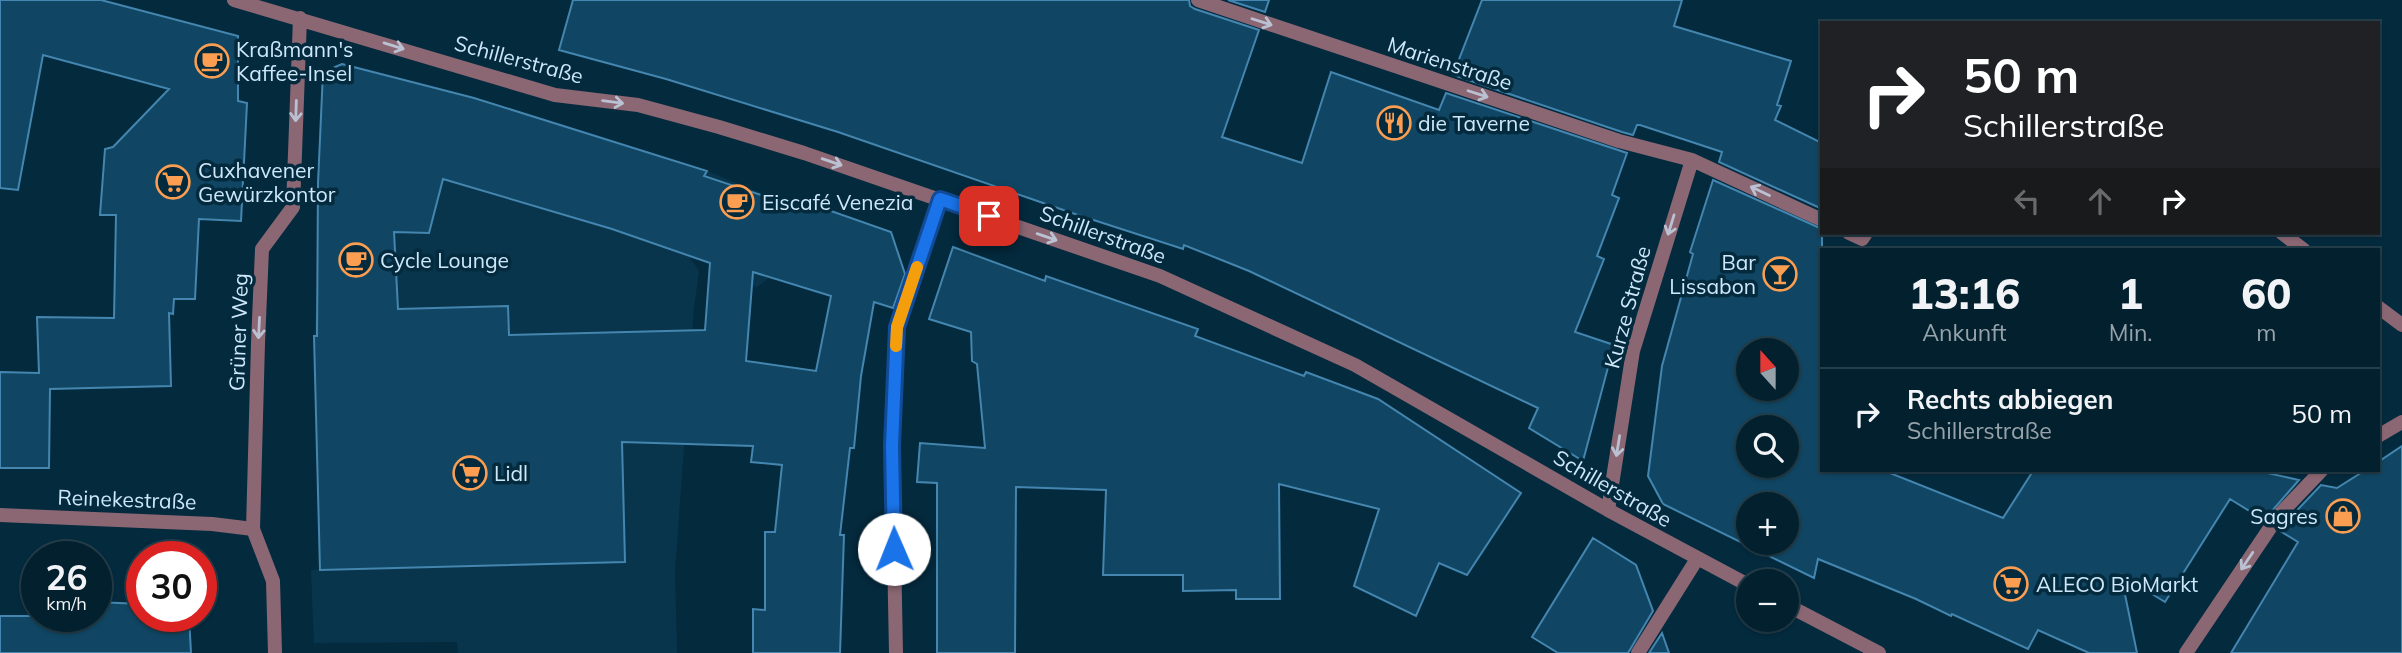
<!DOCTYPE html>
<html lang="de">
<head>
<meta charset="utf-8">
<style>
  :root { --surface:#03202e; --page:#112d3a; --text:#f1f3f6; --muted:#97a3aa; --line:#243e4a }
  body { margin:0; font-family:Mulish,sans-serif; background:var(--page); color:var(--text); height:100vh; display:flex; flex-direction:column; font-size:26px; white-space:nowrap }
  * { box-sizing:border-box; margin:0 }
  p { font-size:23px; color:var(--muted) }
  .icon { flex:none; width:38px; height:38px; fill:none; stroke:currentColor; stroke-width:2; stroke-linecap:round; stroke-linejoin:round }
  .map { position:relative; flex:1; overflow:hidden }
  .details { position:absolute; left:1820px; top:248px; width:560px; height:224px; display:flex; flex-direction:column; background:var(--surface); border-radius:0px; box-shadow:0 2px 5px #0004,0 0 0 2px var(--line) }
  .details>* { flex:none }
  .top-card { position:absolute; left:1820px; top:21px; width:560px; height:214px; border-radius:0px; box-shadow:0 2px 5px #0004,0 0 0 2px var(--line); background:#202124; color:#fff; overflow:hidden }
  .needle { width:46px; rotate:339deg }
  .fabs { position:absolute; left:1736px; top:338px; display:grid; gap:14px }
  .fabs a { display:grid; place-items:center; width:63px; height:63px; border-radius:50%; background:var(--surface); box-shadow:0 2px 5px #0004,0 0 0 2px var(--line); font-size:35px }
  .speed { position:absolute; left:21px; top:541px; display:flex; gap:14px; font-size:35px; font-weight:700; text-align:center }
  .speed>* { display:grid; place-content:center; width:91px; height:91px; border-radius:50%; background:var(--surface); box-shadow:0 2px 5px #0004,0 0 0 2px var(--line); line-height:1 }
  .speed small { font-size:18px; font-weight:400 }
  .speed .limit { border:10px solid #d22; background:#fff; color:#111 }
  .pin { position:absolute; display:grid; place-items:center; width:60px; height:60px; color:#fff; margin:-30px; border-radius:14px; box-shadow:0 4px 10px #0006 }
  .me { position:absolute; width:77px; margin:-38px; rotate:359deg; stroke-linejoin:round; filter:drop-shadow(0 0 5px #0008) }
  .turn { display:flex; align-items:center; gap:24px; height:147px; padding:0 28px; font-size:32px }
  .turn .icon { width:91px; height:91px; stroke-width:2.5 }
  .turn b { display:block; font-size:49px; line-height:60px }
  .lanes { display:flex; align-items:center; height:66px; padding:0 28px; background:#0003; justify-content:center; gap:35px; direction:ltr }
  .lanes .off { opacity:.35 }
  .eta { display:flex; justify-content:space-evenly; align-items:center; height:119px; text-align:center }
  .eta b { font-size:42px; font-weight:800; line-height:49px }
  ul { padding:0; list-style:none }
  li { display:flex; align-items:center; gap:21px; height:91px; padding:0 28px; border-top:2px solid var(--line) }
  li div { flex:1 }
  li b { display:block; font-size:26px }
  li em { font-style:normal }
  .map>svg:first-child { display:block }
  .built { fill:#09354c }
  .building { fill:#104663; stroke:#4486af; stroke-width:2; fill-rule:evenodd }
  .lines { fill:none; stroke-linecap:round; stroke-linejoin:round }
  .street { stroke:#8b6773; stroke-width:14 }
  .oneway { stroke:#bac1d2 }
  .route-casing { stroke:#114b97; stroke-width:18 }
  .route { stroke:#1a73e8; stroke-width:12 }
  .slow { stroke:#f59e0b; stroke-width:12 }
  .labels { text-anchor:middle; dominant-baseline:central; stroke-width:7; stroke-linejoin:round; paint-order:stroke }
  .poi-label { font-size:21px; fill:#cee8fa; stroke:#042a3e; text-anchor:start }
  .street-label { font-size:21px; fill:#cee8fa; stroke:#042a3e }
</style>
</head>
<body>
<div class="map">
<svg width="2402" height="653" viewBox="0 0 2402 653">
  <rect width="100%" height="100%" fill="#042a3e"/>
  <!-- built -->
  <path class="built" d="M323,72L413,82L487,102L707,171L790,205L794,198L891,232L894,243L871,315L829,297L832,287L805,278L803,287L770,277L757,287L740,281L737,271L689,256L699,271L694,308L675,571L677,653H458L457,642L314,643L311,570L320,569L314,336L317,304L318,183Z"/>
  <!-- building -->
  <path class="building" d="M0,0H101L238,36V101L247,103L241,221L199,219L195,299H174L173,314L169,313L171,386L50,389L49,468H0V372L39,373L37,317L114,318L116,215H100L105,149L113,147L169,89L43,55L18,190L0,188Z
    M573,0H1189L1190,6L1195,9L1259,30L1222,137L1302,163L1331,72L1439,110L1446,93L1627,153L1612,195L1619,198L1597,256L1604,259L1575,332L1614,345L1583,461L1529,428L1538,408L1249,271L1184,245L1183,249L1075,214L838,132L666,79L559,50Z
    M1228,0H1269L1265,12Z
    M1482,0H1682L1674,26L1791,61L1777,105L1781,106L1775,120L1822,143V209L1719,162L1722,152L1640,125H1637L1633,135L1622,132L1453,75Z
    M342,64L474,98L707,171L704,176L791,205L794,198L891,232L905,274L893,308L874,302L861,376L854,448H850L840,535H844L840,653H753V609L765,610V532H775L782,465L751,462L753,446L622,442L625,562L320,570L314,336H317L318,183L323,72ZM443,179L612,229L710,263L705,330L509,335L508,306L398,309L394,232L429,233ZM753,272L831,296L816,371L746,361Z
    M1713,180L1822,229V471H1885L2003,518L2033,471H2258L2299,480L2264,520L2230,499L2165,602L2121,575L2137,653H2089L2038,630L2028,649L1952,614L1951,616L1916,599L1818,559L1814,578L1663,504L1648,476L1662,366L1693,254L1690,252ZM1748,350H1787V388H1748ZM1748,427H1787V466H1748ZM1748,504H1787V542H1748Z
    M953,247L1045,281L1046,276L1198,329L1195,336L1304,376L1306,372L1378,399L1521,493L1467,575L1439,563L1416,616L1354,586L1379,509L1279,484L1280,599H1236V590L1183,591V575H1103L1106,490L1016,487L1015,653H937V483L917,482L920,443L985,448L977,364L972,361L971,332L929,319Z
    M2402,446V653H2231L2298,542L2280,531L2286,522L2321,485L2337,488L2364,471H2378V462Z
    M1593,538L1636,565L1653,611L1628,653H1558L1532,637Z
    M96,602L142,604V616H189L191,653H0V616H96Z
    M1662,633L1669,653H1649Z"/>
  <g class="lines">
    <!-- street -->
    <path class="street" d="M234,0L555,95L638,105L719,127L804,153L1160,276L1355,365L1608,510L1748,585
      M1198,0L1619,141L1692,160L1822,220
      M1849,233L1862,239L1866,233
      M2282,233L2304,250
      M2378,307L2402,325
      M2378,436L2402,422
      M1608,510L1633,351L1692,160
      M0,515L212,524L253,529
      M1787,605L1879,653
      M275,653L273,581L253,529L258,343L262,249L293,207L300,18
      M896,653L892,446L897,327L940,199
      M1638,653L1697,559
      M2186,653L2278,516L2321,471"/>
  </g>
  <!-- one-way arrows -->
  <defs><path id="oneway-shaft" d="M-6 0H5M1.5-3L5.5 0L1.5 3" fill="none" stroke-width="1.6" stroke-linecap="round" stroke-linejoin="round" transform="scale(1.75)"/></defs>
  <g class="oneway">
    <use href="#oneway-shaft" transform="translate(1262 22) rotate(18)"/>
    <use href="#oneway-shaft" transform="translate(394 46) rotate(17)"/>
    <use href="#oneway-shaft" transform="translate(1478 94) rotate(18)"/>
    <use href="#oneway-shaft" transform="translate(613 102) rotate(7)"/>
    <use href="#oneway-shaft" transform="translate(296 111) rotate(92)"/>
    <use href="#oneway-shaft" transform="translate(832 162) rotate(19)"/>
    <use href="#oneway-shaft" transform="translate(1760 191) rotate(-155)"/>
    <use href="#oneway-shaft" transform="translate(1671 225) rotate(107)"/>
    <use href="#oneway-shaft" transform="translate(1047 237) rotate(19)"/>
    <use href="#oneway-shaft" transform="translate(259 328) rotate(93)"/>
    <use href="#oneway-shaft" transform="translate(1618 446) rotate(99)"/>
    <use href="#oneway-shaft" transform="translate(2247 561) rotate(124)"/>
  </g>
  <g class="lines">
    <defs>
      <path id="route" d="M894,549L892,446L897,327L940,199L989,216"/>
    </defs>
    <!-- route casing -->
    <use href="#route" class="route-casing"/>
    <!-- route -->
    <use href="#route" class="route"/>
    <!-- slow -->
    <path class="slow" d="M896,346L897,327L917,267"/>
  </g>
  <!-- icons -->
  <defs>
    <symbol id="cafe-ring" viewBox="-11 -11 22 22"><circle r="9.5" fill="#042a3e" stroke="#fb9e51" stroke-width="1.5"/><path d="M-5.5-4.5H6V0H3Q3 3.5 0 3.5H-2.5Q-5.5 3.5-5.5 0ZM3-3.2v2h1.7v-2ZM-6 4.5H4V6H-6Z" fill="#fb9e51"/></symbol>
    <symbol id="restaurant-ring" viewBox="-11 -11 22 22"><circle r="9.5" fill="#042a3e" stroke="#fb9e51" stroke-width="1.5"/><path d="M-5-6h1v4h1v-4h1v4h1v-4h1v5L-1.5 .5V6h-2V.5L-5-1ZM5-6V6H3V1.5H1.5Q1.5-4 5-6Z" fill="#fb9e51"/></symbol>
    <symbol id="supermarket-ring" viewBox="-11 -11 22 22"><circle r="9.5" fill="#042a3e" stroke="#fb9e51" stroke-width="1.5"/><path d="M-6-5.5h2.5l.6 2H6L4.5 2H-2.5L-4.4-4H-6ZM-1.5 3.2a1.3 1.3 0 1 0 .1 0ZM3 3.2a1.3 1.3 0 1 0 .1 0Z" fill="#fb9e51"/></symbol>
    <symbol id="bar-ring" viewBox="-11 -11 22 22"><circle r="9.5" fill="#042a3e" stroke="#fb9e51" stroke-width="1.5"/><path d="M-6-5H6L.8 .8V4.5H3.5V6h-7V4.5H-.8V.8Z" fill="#fb9e51"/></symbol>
    <symbol id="shop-ring" viewBox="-11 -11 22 22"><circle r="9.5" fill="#042a3e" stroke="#fb9e51" stroke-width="1.5"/><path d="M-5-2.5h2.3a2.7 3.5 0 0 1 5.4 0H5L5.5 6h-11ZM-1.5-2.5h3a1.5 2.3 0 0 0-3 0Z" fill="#fb9e51"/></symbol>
  </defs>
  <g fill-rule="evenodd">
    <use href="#cafe-ring" x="193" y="42" width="38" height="38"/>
    <use href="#restaurant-ring" x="1375" y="104" width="38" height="38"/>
    <use href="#supermarket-ring" x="154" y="163" width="38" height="38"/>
    <use href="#cafe-ring" x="718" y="183" width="38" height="38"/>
    <use href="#cafe-ring" x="337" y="241" width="38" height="38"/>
    <use href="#bar-ring" x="1761" y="255" width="38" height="38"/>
    <use href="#supermarket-ring" x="451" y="454" width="38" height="38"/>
    <use href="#shop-ring" x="2324" y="497" width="38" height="38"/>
    <use href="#supermarket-ring" x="1992" y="565" width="38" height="38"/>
  </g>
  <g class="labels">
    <!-- poi labels -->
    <g class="poi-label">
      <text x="236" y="49">Kraßmann's<tspan x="236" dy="24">Kaffee-Insel</tspan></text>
      <text x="1418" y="123">die Taverne</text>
      <text x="198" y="170">Cuxhavener<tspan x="198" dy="24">Gewürzkontor</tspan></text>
      <text x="762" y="202">Eiscafé Venezia</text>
      <text x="380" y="260">Cycle Lounge</text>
      <text x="1756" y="262" text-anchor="end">Bar<tspan x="1756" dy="24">Lissabon</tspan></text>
      <text x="494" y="473">Lidl</text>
      <text x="2318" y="516" text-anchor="end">Sagres</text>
      <text x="2036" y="584">ALECO BioMarkt</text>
    </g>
    <!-- street labels -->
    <g class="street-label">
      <text transform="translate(519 59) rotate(15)">Schillerstraße</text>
      <text transform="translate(1450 63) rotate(18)">Marienstraße</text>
      <text transform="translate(1103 234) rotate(20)">Schillerstraße</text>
      <text transform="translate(1627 307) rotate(-75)">Kurze Straße</text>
      <text transform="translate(238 332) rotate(-88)">Grüner Weg</text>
      <text transform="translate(1613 488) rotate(30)">Schillerstraße</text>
      <text transform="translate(127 499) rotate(2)">Reinekestraße</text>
    </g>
  </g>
</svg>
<div class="fabs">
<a><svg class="needle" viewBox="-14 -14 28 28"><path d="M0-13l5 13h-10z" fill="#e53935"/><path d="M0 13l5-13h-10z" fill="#97a3aa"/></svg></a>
<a><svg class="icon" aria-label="search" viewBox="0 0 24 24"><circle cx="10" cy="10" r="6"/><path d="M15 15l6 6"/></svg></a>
<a>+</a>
<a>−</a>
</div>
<div class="speed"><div>26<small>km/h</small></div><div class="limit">30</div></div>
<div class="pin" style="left:989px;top:216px;background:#d93025"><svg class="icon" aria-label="arrive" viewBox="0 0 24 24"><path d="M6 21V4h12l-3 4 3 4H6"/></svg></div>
<svg class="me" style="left:894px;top:549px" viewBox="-20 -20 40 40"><circle r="19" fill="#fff"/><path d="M0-13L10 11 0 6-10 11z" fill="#1a73e8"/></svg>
<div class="top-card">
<div class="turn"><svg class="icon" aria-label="right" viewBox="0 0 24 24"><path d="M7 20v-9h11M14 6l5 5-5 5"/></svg><div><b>50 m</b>Schillerstraße</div></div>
<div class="lanes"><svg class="icon off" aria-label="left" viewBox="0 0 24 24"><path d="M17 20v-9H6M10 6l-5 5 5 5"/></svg><svg class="icon off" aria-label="ahead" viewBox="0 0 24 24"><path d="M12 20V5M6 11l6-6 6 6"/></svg><svg class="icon" aria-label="right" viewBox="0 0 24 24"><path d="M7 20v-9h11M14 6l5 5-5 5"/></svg></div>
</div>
<section class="details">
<div class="eta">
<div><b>13:16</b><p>Ankunft</p></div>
<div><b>1</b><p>Min.</p></div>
<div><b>60</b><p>m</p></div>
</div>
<ul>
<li><svg class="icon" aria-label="right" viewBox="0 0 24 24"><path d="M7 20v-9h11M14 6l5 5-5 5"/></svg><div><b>Rechts abbiegen</b><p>Schillerstraße</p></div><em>50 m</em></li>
</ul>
</section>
</div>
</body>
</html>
